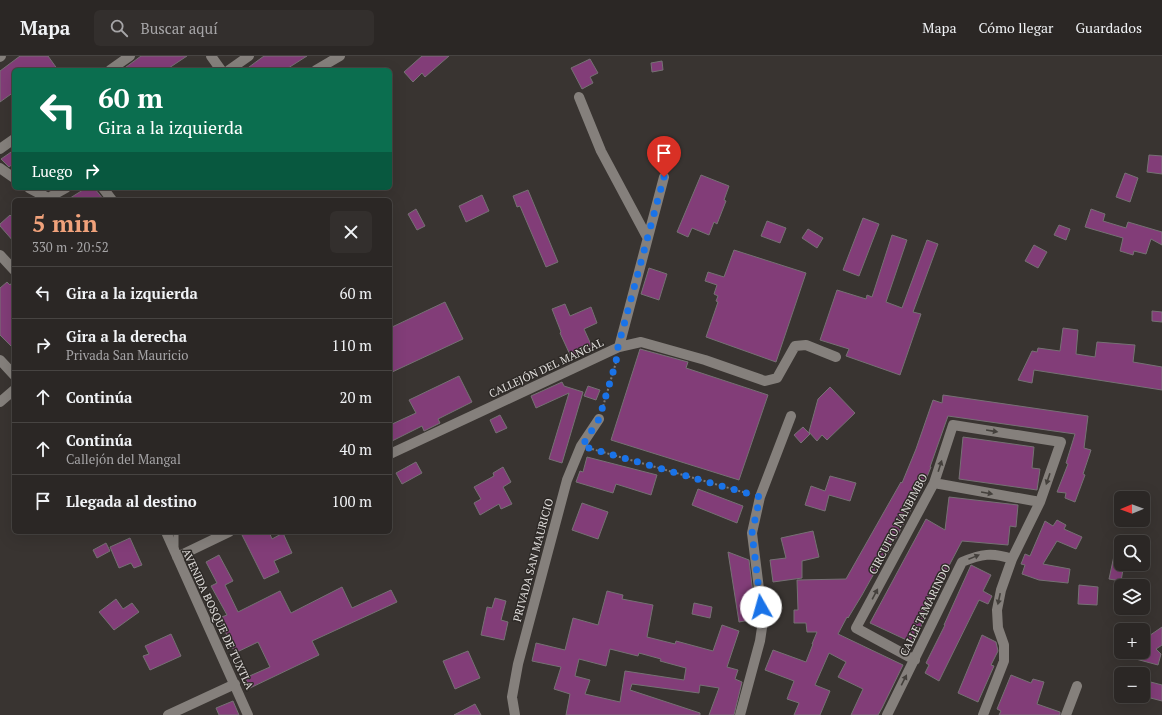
<!DOCTYPE html>
<html lang="es">
<head>
<meta charset="utf-8">
<style>
  :root { --surface:#2b2725; --page:#332f2d; --text:#f1f3f6; --muted:#a6a5a7; --line:#474442; --accent:#f1a27b }
  body { margin:0; font-family:"PT Serif",serif; background:var(--page); color:var(--text); height:100vh; display:flex; flex-direction:column; font-size:15px; white-space:nowrap }
  * { box-sizing:border-box; margin:0 }
  p { font-size:13px; color:var(--muted) }
  .icon { flex:none; width:22px; height:22px; fill:none; stroke:currentColor; stroke-width:2; stroke-linecap:round; stroke-linejoin:round }
  .map { position:relative; flex:1; overflow:hidden }
  .details { position:absolute; left:12px; top:142px; width:380px; height:336px; display:flex; flex-direction:column; background:var(--surface); border-radius:6px; box-shadow:0 4px 16px #0002,0 0 0 1px var(--line) }
  .details>* { flex:none }
  .hud { position:absolute; left:12px; top:12px; width:380px; height:122px; border-radius:6px; box-shadow:0 4px 16px #0002,0 0 0 1px var(--line); background:#0b6e4f; color:#fff; overflow:hidden }
  .needle { width:26px; rotate:269deg }
  .controls { position:absolute; left:1114px; top:435px; display:grid; gap:8px }
  .controls a { display:grid; place-items:center; width:36px; height:36px; border-radius:6px; background:var(--surface); box-shadow:0 4px 16px #0002,0 0 0 1px var(--line); font-size:20px }
  .pin { position:absolute; display:grid; place-items:center; width:34px; height:34px; color:#fff; margin:-41px -17px; border-radius:50% 50% 50% 0; rotate:-45deg; box-shadow:0 0 4px #0007 }
  .pin .icon { rotate:45deg }
  .me { position:absolute; width:44px; margin:-22px; rotate:353deg; stroke-linejoin:round; filter:drop-shadow(0 0 3px #0008) }
  .turn { display:flex; align-items:center; gap:14px; height:84px; padding:0 20px; font-size:18px }
  .turn .icon { width:52px; height:52px; stroke-width:2.5 }
  .turn b { display:block; font-size:28px; line-height:34px }
  .then { display:flex; align-items:center; height:38px; padding:0 20px; background:#0003; gap:8px; font-size:15px }
  .round { display:grid; place-items:center; flex:none; width:42px; height:42px; border-radius:6px; background:var(--page) }
  .headline { display:flex; align-items:center; justify-content:space-between; height:68px; padding:0 20px }
  h1 { font-size:24px; font-weight:700; line-height:30px; color:var(--accent) }
  ul { padding:0; list-style:none }
  li { display:flex; align-items:center; gap:12px; height:52px; padding:0 20px; border-top:1px solid var(--line) }
  li div { flex:1 }
  li b { display:block; font-size:15px }
  li em { font-style:normal }
  header { display:flex; align-items:center; gap:24px; box-sizing:border-box; height:56px; padding:0 20px; background:var(--surface); border-bottom:1px solid var(--line) }
  header strong { font-size:19px }
  nav { display:flex; gap:22px; margin-inline-start:auto; font-size:14px }
  .search { width:280px; height:36px; background:var(--page); display:flex; align-items:center; gap:10px; box-sizing:border-box; padding:0 14px; border-radius:6px; color:var(--muted); font-size:15px }
  .map>svg:first-child { display:block }
  .building { fill:#823d78; stroke:#767174; fill-rule:evenodd }
  .lines { fill:none; stroke-linecap:round; stroke-linejoin:round }
  .path { stroke:#7e7a77; stroke-width:2; stroke-dasharray:2 2; stroke-linecap:butt }
  .lane { stroke:#85807c; stroke-width:5 }
  .street { stroke:#85807c; stroke-width:10 }
  .oneway { fill:#44403c }
  .route { stroke:#1a73e8; stroke-width:7; stroke-dasharray:0 12.6 }
  .labels { text-anchor:middle; dominant-baseline:central; stroke-width:3; stroke-linejoin:round; paint-order:stroke }
  .street-label { font-size:11px; fill:#e2dfdd; stroke:#2e2a27 }
</style>
</head>
<body>
<header>
<strong>Mapa</strong>
<div class="search"><svg class="icon" aria-label="search" viewBox="0 0 24 24"><circle cx="10" cy="10" r="6"/><path d="M15 15l6 6"/></svg>Buscar aquí</div>
<nav><a>Mapa</a><a>Cómo llegar</a><a>Guardados</a></nav>
</header>
<div class="map">
<svg width="1162" height="659" viewBox="0 0 1162 659">
  <rect width="100%" height="100%" fill="#393431"/>
  <!-- building -->
  <path class="building" d="M20,0H48L58,14H14V36L0,46V15Z
    M141,0H187L166,14H122Z
    M264,0H307L285,14H245Z
    M422,0H449L425,21L422,17L413,26L404,16Z
    M590,3L598,17L590,21L593,27L582,33L571,12Z
    M662,5L663,14L652,16L651,7Z
    M14,94V107L9,111L1,103Z
    M1149,99L1162,100V118L1147,116Z
    M1125,117L1138,122L1130,146L1116,141Z
    M701,119L729,130L724,144L726,145L717,168L714,166L709,179L692,172L688,181L677,176Z
    M86,132H94L104,144H67Z
    M528,134L558,206L546,211L520,150L517,151L513,140Z
    M482,139L489,155L466,166L459,150Z
    M416,153L425,170L417,174L408,158Z
    M1091,153L1105,158L1103,165L1126,172L1128,166L1162,176V189L1151,183L1146,198L1134,195L1133,199L1120,195L1123,182L1085,171Z
    M10,159L14,163V186L0,170V168Z
    M863,162L879,168L859,220L843,214Z
    M767,165L786,172L780,187L761,180Z
    M1059,169L1070,173L1066,184L1054,179Z
    M808,173L823,182L817,192L802,182Z
    M892,179L907,184L886,246L902,252L927,184L938,188L913,256L921,258L900,319L846,300L849,293L820,284L837,234L866,243L867,239L872,241Z
    M1034,189L1047,196L1038,212L1025,205Z
    M734,194L806,217L776,306L706,281L718,246L716,245L718,240L714,238L717,229L705,225L708,216L724,221Z
    M649,212L667,218L659,244L641,238Z
    M14,224V293L0,279V232L7,226L10,229Z
    M445,246L463,283L390,317V272Z
    M565,248L570,260L591,251L597,267L584,273L593,293L572,303L560,277L561,276L552,253Z
    M1152,255L1162,256V266L1152,265Z
    M1063,272L1078,274L1076,298L1095,301L1097,286L1135,289L1133,306L1162,311V334L1034,314L1032,327L1018,324L1032,295L1037,296L1038,292L1060,295Z
    M640,293L688,306L686,312L768,339L739,424L611,384Z
    M459,320L472,346L438,363L440,367L424,375L422,370L390,386V369L416,357L409,344Z
    M562,326L564,330L583,336L562,407L549,403L569,337L536,352L531,340Z
    M588,330L600,334L596,344L584,340Z
    M830,331L855,357L827,384L822,379L817,385L809,376L818,343Z
    M943,339L1088,360L1084,392L1091,394L1083,418L1085,419L1075,446L1065,442L1066,437L1057,436L1068,408L1066,407L1075,378L948,360L930,411H931L922,433L888,497L886,496L862,539L848,562L847,561L838,578L903,609L882,652L878,659H851L863,633L838,621L846,606L829,597L815,629L830,635L820,659H794L799,647L787,643L794,625L765,614L773,594L806,606L813,588H812L817,576H807L806,567H794V554H798L797,524L846,523L901,426L902,427L916,393L933,344L942,347Z
    M500,359L507,372L496,377L490,364Z
    M803,371L810,378L801,387L794,379Z
    M963,381L1034,391L1032,412L1040,413L1037,434L959,423Z
    M587,401L657,419L651,439L616,428L613,437L576,426L580,415L583,416Z
    M416,406L422,417L402,428L396,417Z
    M503,411L511,426L503,431L512,448L501,453L499,448L480,459L474,447L481,443L474,431L494,420L493,417Z
    M830,420L856,427L850,445L829,439L825,455L805,449L811,430L825,435Z
    M698,433L743,450L737,467L692,449Z
    M949,441L1018,449L1016,471L1010,470L1008,489L962,485L942,523L943,524L913,587L870,567L926,463L945,474Z
    M582,447L608,456L598,483L572,474Z
    M1057,464L1066,469L1064,473L1082,481L1076,493L1057,485L1043,508L1070,513L1068,527L1039,524L1022,518L1025,509L1021,508L1025,498L1030,500L1045,465L1053,470Z
    M813,475L819,501L802,505V522L773,526L770,504L786,502L781,482Z
    M248,476H269L272,483L283,477L292,497L274,505L279,516L264,523L242,479Z
    M130,482L142,509L134,512L131,507L119,512L110,491Z
    M1117,486L1121,487V508H1124L1121,525L1109,523Z
    M106,487L110,495L97,502L93,494Z
    M728,496L749,504L756,563L739,566Z
    M219,499L233,525L225,529L238,556L280,535L291,557L342,531L352,552L391,534L397,546L312,585L319,599L250,632L245,622L270,611L258,586L235,597L219,562L227,559L211,530L217,527L206,506Z
    M971,509L991,519L983,535L992,540L988,548L979,544L939,625L925,617L929,609L926,607L945,569H944Z
    M1079,529L1098,531L1097,549L1078,548Z
    M607,535L623,539L622,543L653,549L647,581L675,588L676,585L713,595L722,569L739,575L727,611L738,614L735,623L742,626L734,659H709L719,632L700,629L699,637L632,628L630,634L700,657V659H566L570,638L554,633L561,611L532,605L536,587L565,594L573,562L598,569ZM610,593L638,600L639,597L661,603L660,605L686,612L684,624L625,615L620,646L585,638L590,624L575,620L579,603L606,610Z
    M495,542L506,545L501,564L508,566L504,584L481,579L487,551L492,552Z
    M116,543L123,553L132,547L139,556L114,574L99,556Z
    M694,547L712,551L710,562L692,558Z
    M1162,571V589L1156,593L1161,598L1158,609L1121,599V596H1143V584Z
    M171,578L181,600L150,614L143,600L149,598L145,590Z
    M982,579L996,586L998,595L991,609L994,610L978,646L958,637Z
    M468,595L480,622L455,633L443,605Z
    M1011,619L1031,627L1033,623L1044,626L1037,648L1060,656V659H999L1001,655L997,653Z
    M1143,624L1162,629V645L1143,640Z
    M233,645L239,659H219L216,652Z
    M475,648L481,659H454Z"/>
  <g class="lines">
    <!-- path -->
    <path class="path" d="M602,354L617,303
      M592,393L750,438"/>
    <!-- lane -->
    <path class="lane" d="M176,476V493"/>
    <!-- street -->
    <path class="street" d="M211,0L221,14
      M0,1L1,0
      M110,14L130,0
      M229,14L249,0
      M316,14L340,0
      M579,41L601,95L647,181
      M0,93L14,83
      M0,112L14,122
      M29,132L52,144
      M103,132L112,144
      M50,141L66,132
      M0,199L14,214
      M619,291L664,121
      M0,304L14,319
      M0,346L14,334
      M390,398L619,291L641,286L705,304L765,325L777,322L795,290L806,289L836,301
      M934,427L1040,446
      M166,476L248,659
      M177,501L229,476
      M915,604L856,572L934,427L953,369L1061,386L1040,446L1012,503L1001,534L997,554L998,572L1004,589V605L983,659
      M168,659L235,628
      M515,659L512,641L518,608L567,424L581,390L599,363
      M740,659L760,585L763,565L752,477L760,441L791,360
      M887,659L962,506C981,498 992,496 1012,503
      M1066,659L1077,630"/>
  </g>
  <!-- one-way arrows -->
  <defs><path id="oneway-solid" d="M-6-.8H1V-3.2L6.5 0L1 3.2V.8H-6Z"/></defs>
  <g class="oneway">
    <use href="#oneway-solid" transform="translate(992 375) rotate(9)"/>
    <use href="#oneway-solid" transform="translate(940 410) rotate(-72)"/>
    <use href="#oneway-solid" transform="translate(1048 423) rotate(109)"/>
    <use href="#oneway-solid" transform="translate(987 437) rotate(10)"/>
    <use href="#oneway-solid" transform="translate(974 501) rotate(-22)"/>
    <use href="#oneway-solid" transform="translate(875 538) rotate(-62)"/>
    <use href="#oneway-solid" transform="translate(999 543) rotate(102)"/>
    <use href="#oneway-solid" transform="translate(904 624) rotate(-63)"/>
  </g>
  <g class="lines">
    <!-- route -->
    <path class="route" d="M664,121L618,291L616,306L599,363L582,390L760,441L752,477L761,551"/>
  </g>
  <g class="labels">
    <!-- street labels -->
    <g class="street-label">
      <text transform="translate(546 312) rotate(-25)">CALLEJÓN DEL MANGAL</text>
      <text transform="translate(898 468) rotate(-62)">CIRCUITO NANBIMBO</text>
      <text transform="translate(533 504) rotate(-75)">PRIVADA SAN MAURICIO</text>
      <text transform="translate(925 554) rotate(-64)">CALLE TAMARINDO</text>
      <text transform="translate(218 563) rotate(65)">AVENIDA BOSQUE DE TUXTLA</text>
    </g>
  </g>
</svg>
<div class="controls">
<a><svg class="needle" viewBox="-14 -14 28 28"><path d="M0-13l5 13h-10z" fill="#e53935"/><path d="M0 13l5-13h-10z" fill="#a6a5a7"/></svg></a>
<a><svg class="icon" aria-label="search" viewBox="0 0 24 24"><circle cx="10" cy="10" r="6"/><path d="M15 15l6 6"/></svg></a>
<a><svg class="icon" aria-label="layers" viewBox="0 0 24 24"><path d="M12 4l9 5-9 5-9-5zM3 14l9 5 9-5"/></svg></a>
<a>+</a>
<a>−</a>
</div>
<div class="pin" style="left:664px;top:121px;background:#d93025"><svg class="icon" aria-label="arrive" viewBox="0 0 24 24"><path d="M6 21V4h12l-3 4 3 4H6"/></svg></div>
<svg class="me" style="left:761px;top:551px" viewBox="-20 -20 40 40"><circle r="19" fill="#fff"/><path d="M0-13L10 11 0 6-10 11z" fill="#1a73e8"/></svg>
<div class="hud">
<div class="turn"><svg class="icon" aria-label="left" viewBox="0 0 24 24"><path d="M17 20v-9H6M10 6l-5 5 5 5"/></svg><div><b>60 m</b>Gira a la izquierda</div></div>
<div class="then">Luego<svg class="icon" aria-label="right" viewBox="0 0 24 24"><path d="M7 20v-9h11M14 6l5 5-5 5"/></svg></div>
</div>
<section class="details">
<div class="headline"><div><h1>5 min</h1><p>330 m · 20:52</p></div><a class="round"><svg class="icon" aria-label="close" viewBox="0 0 24 24"><path d="M6 6l12 12M18 6L6 18"/></svg></a></div>
<ul>
<li><svg class="icon" aria-label="left" viewBox="0 0 24 24"><path d="M17 20v-9H6M10 6l-5 5 5 5"/></svg><div><b>Gira a la izquierda</b></div><em>60 m</em></li>
<li><svg class="icon" aria-label="right" viewBox="0 0 24 24"><path d="M7 20v-9h11M14 6l5 5-5 5"/></svg><div><b>Gira a la derecha</b><p>Privada San Mauricio</p></div><em>110 m</em></li>
<li><svg class="icon" aria-label="ahead" viewBox="0 0 24 24"><path d="M12 20V5M6 11l6-6 6 6"/></svg><div><b>Continúa</b></div><em>20 m</em></li>
<li><svg class="icon" aria-label="ahead" viewBox="0 0 24 24"><path d="M12 20V5M6 11l6-6 6 6"/></svg><div><b>Continúa</b><p>Callejón del Mangal</p></div><em>40 m</em></li>
<li><svg class="icon" aria-label="arrive" viewBox="0 0 24 24"><path d="M6 21V4h12l-3 4 3 4H6"/></svg><div><b>Llegada al destino</b></div><em>100 m</em></li>
</ul>
</section>
</div>
</body>
</html>
